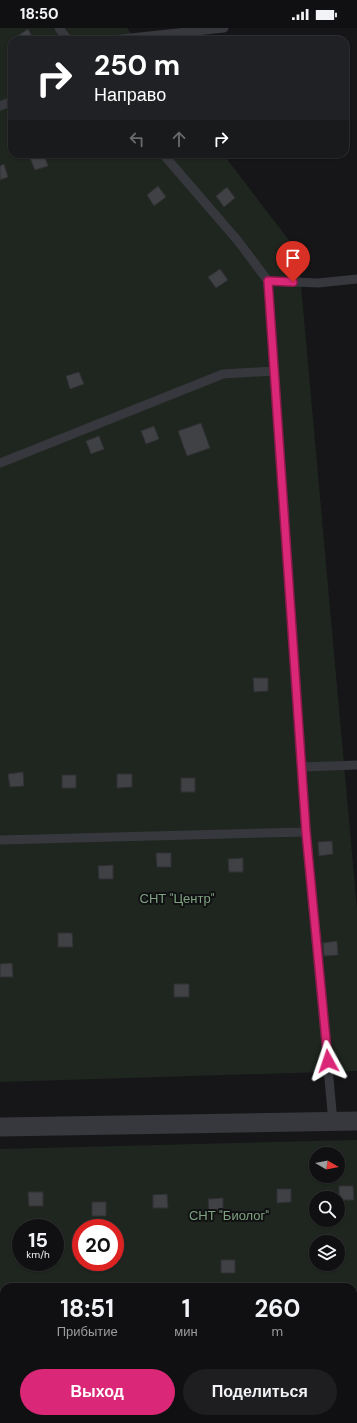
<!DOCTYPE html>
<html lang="ru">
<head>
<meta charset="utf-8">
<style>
  :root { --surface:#101012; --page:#1e1e20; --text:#f1f3f6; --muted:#9c9d9f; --line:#303032; --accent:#db2777 }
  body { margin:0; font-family:"DM Sans",sans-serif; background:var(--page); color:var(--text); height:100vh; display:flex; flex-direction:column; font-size:15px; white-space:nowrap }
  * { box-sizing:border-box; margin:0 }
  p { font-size:13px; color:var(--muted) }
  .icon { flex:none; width:22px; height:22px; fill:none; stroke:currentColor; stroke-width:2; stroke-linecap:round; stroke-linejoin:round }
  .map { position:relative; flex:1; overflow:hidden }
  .drawer { position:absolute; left:0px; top:1255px; width:357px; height:140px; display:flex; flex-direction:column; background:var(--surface); border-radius:12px 12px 0 0; box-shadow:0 1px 3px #0004,0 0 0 1px var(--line) }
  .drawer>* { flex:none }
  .banner { position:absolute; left:8px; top:8px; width:341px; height:122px; border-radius:12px; box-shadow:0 1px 3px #0004,0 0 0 1px var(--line); background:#202124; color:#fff; overflow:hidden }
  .needle { width:26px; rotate:99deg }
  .tools { position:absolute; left:309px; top:1119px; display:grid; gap:8px }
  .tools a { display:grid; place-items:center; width:36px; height:36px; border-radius:50%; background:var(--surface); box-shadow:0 1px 3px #0004,0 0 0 1px var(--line); font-size:20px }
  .speed { position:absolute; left:12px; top:1191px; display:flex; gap:8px; font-size:20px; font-weight:700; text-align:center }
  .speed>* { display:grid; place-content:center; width:52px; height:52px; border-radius:50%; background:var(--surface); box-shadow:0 1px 3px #0004,0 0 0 1px var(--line); line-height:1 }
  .speed small { font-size:10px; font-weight:400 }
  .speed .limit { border:6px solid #d22; background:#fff; color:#111 }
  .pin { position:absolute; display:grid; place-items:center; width:34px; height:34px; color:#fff; margin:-41px -17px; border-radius:50% 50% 50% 0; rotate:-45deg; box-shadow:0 0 4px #0007 }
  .pin .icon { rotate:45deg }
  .me { position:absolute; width:44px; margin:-22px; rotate:355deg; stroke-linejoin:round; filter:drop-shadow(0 0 3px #0008) }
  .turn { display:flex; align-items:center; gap:14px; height:84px; padding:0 20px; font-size:18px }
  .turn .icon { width:52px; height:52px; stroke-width:2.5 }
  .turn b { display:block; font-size:28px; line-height:34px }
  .lanes { display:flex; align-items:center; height:38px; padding:0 20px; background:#0003; justify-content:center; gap:20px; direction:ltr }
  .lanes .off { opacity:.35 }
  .eta { display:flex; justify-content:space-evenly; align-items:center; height:68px; text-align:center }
  .eta b { font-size:24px; font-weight:700; line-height:28px }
  .action { display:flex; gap:8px; margin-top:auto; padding:8px 20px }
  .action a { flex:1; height:46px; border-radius:24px; background:var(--accent); color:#fff; font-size:16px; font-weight:700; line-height:46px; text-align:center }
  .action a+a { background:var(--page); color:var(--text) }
  .status { display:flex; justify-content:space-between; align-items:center; height:28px; padding:0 20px; background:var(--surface); direction:ltr }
  .status svg { height:11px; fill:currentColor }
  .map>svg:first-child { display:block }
  .green { fill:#1e261f; fill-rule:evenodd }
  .building { fill:#404145; stroke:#303034 }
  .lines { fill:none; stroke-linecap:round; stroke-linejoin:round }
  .lane { stroke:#37383d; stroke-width:9 }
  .street { stroke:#37383d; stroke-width:19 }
  .route-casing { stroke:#8e194d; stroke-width:10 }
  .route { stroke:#db2777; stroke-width:7 }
  .labels { text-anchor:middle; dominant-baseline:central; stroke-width:4; stroke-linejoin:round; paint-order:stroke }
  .park-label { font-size:13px; fill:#7fa381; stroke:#111113 }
</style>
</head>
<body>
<div class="status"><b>18:50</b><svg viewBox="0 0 49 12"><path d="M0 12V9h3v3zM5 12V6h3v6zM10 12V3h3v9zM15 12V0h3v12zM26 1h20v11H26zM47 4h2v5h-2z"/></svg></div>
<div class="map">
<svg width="357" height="1395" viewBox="0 0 357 1395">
  <rect width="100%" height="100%" fill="#161618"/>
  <!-- green -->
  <path class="green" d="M0,0H127L136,12H12V126H223L298,224L357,881V1043L0,1054Z
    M357,1112V1395H0V1121ZM316,1126H338V1148H316ZM316,1170H338V1192H316ZM21,1200H55V1234H21ZM81,1200H115V1234H81ZM316,1214H338V1236H316ZM4,1259H353V1391H4Z"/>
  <!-- building -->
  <path class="building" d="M28,1L34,12H18L16,9Z
    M41,126H44L48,138L35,142L30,130Z
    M4,136L8,149L0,152V138Z
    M158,158L166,169L154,178L147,167Z
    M227,159L235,170L224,179L216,168Z
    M220,241L228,252L216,260L208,249Z
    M79,344L84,356L70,361L66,348Z
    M201,395L210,420L187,428L178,403Z
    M154,398L159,411L146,416L141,403Z
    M99,408L104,421L91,426L86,413Z
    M253,650H268V663L254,664Z
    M23,744L24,758L10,759L8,746Z
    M117,746H132V759L117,760Z
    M62,747H76V760H62Z
    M181,750H195V764H181Z
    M332,813L333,826L319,828L318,814Z
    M156,825H171V839H157Z
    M243,830V844H229L228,831Z
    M113,837V851H99L98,838Z
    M58,905H72L73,919H58Z
    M337,913L338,927L324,928L323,915Z
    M12,935L13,949H0V936Z
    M174,956H189V969H174Z
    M339,1158H353L354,1172H339Z
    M277,1161H291V1174L277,1175Z
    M28,1164H43V1178H29Z
    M167,1166L168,1180H153V1167Z
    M223,1170V1184H209L208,1171Z
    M92,1174H106V1188H92Z
    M221,1232H235V1245H221Z
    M353,1274H356L357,1288H353Z
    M0,1287H4V1300L0,1301Z
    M353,1340H357V1353H353Z
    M232,1391H246V1395H232Z"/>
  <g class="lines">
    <!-- lane -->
    <path class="lane" d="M59,0L68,12
      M112,12L224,0
      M0,78L12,73
      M163,126L238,213L268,253L306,804L333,1094
      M268,253L318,255L357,251
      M0,435L223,346L274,343
      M302,739L357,737
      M0,812L306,804
      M353,1311H357
      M0,1316H4"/>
    <!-- street -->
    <path class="street" d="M0,1099L357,1093"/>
  </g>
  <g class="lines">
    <defs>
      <path id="route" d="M293,254L268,253L306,804L328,1033"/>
    </defs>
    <!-- route casing -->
    <use href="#route" class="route-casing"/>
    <!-- route -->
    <use href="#route" class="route"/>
  </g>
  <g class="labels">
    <!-- park labels -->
    <g class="park-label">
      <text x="177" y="870">СНТ "Центр"</text>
      <text x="229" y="1187">СНТ "Биолог"</text>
    </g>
  </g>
</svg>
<div class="tools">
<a><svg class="needle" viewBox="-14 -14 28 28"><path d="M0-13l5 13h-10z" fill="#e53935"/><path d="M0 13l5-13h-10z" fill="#9c9d9f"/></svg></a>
<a><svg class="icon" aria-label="search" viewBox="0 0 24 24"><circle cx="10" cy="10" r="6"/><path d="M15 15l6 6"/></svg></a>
<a><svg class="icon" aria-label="layers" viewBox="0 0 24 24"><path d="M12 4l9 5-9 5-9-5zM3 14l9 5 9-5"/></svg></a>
</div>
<div class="speed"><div>15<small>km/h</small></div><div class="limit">20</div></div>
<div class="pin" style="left:293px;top:254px;background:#d93025"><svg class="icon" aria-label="arrive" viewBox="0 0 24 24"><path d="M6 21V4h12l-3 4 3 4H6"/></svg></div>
<svg class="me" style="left:328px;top:1033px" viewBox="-20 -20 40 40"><path d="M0-17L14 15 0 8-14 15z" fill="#db2777" stroke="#fff" stroke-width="4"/></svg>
<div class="banner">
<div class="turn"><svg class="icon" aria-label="right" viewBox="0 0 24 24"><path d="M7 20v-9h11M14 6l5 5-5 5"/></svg><div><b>250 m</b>Направо</div></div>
<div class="lanes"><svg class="icon off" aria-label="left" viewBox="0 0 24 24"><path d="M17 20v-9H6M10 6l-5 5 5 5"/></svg><svg class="icon off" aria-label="ahead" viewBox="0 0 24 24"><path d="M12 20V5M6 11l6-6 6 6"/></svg><svg class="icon" aria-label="right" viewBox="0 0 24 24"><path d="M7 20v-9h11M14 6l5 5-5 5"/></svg></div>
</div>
<section class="drawer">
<div class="eta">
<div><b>18:51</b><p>Прибытие</p></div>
<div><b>1</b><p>мин</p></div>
<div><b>260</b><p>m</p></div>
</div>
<div class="action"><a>Выход</a><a>Поделиться</a></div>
</section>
</div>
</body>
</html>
